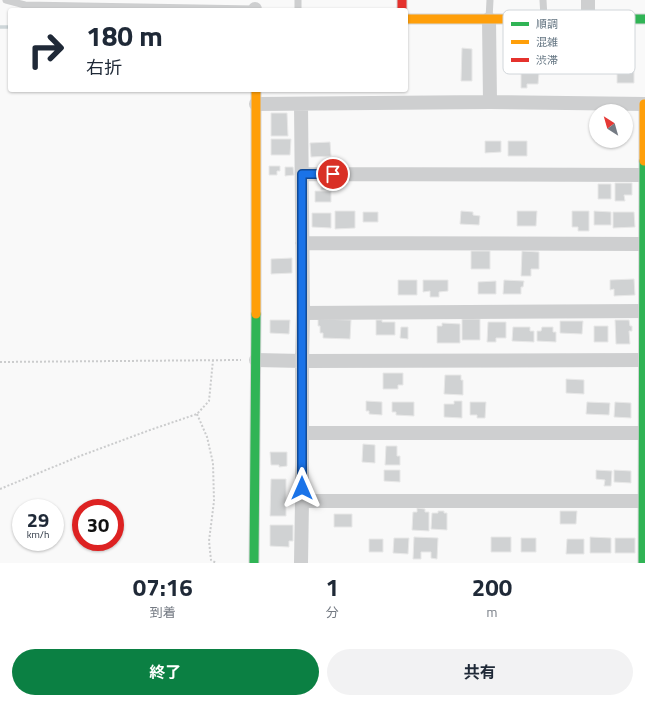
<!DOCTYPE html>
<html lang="ja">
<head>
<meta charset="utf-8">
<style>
  :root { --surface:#fff; --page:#f2f2f3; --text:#1f2937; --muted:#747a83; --accent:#0b8043 }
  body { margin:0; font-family:"Titillium Web","Noto Sans JP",sans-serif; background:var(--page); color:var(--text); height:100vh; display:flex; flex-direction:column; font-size:15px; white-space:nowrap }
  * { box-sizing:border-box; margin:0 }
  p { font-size:13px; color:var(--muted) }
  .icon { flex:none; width:22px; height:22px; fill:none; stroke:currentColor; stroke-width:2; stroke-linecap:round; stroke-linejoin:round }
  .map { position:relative; height:563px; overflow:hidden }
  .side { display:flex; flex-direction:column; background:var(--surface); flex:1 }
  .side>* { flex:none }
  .hud { position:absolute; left:8px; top:8px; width:400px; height:84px; border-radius:4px; box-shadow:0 1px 3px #0004; background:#fff; color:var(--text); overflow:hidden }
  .needle { width:26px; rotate:323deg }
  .tools { position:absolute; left:589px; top:104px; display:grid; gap:8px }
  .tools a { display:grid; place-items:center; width:44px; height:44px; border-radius:50%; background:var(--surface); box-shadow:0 1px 3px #0004; font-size:20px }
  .speed { position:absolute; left:12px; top:499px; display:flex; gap:8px; font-size:20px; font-weight:700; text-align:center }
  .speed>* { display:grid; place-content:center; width:52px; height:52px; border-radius:50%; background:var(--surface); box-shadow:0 1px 3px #0004; line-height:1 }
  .speed small { font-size:10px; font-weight:400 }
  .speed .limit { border:6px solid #d22; background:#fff; color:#111 }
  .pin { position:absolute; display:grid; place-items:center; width:34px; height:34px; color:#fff; margin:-17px; border:2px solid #fff; border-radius:50%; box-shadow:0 1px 4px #0007 }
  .me { position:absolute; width:44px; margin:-22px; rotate:0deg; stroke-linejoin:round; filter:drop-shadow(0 0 3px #0008) }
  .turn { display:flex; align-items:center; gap:14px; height:84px; padding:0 12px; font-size:18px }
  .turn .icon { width:52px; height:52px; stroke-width:2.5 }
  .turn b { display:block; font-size:28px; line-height:34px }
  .eta { display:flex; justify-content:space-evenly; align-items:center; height:68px; text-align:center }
  .eta b { font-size:24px; font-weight:700; line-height:28px }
  .primary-button { display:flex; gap:8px; margin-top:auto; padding:8px 12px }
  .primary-button a { flex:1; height:46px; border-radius:24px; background:var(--accent); color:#fff; font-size:16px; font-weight:700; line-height:46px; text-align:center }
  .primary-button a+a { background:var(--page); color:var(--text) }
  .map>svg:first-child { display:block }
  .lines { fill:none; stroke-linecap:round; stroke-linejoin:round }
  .stream { stroke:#ced6d9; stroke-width:3.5 }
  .building { fill:#d0d2d3; stroke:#e8e8e8 }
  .fast-casing { stroke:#d5d6d7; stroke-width:11 }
  .slow-casing { stroke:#d5d6d7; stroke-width:11 }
  .jam-casing { stroke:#d5d6d7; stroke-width:11 }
  .path { stroke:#cbcccd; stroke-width:2; stroke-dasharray:2 2; stroke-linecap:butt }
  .lane { stroke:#cecfd0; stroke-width:7 }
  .street { stroke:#cecfd0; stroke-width:14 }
  .fast { stroke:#30b455; stroke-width:9 }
  .slow { stroke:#ff9f0a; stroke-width:9 }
  .jam { stroke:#e5322d; stroke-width:9 }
  .route-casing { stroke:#114b97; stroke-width:10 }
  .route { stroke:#1a73e8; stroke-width:7 }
  .key { fill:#fff; stroke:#d1d6da; stroke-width:1 }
  .key-label { font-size:11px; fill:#657683 }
</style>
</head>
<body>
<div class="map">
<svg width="645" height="563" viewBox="0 0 645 563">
  <rect width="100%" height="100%" fill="#f9f9f9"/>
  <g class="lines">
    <!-- stream -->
    <path class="stream" d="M0,27H10"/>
  </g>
  <!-- building -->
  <path class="building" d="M462,48L472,49V81H461Z
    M617,70L634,71V83H617Z
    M521,72L539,73L538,84H527V88H521Z
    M271,113H287L288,136H271Z
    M271,139H291L290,155H271Z
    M485,141H501V152L485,153Z
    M508,141H527V156H508Z
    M330,142L331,156L311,157L310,143Z
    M269,166H280V171H277V175H269Z
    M285,167H293L294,175L285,176Z
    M615,183H632V195H624L625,201H615Z
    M321,184H329V190H321Z
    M598,184H611V199H598Z
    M315,191H331V202H315Z
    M335,211H355V228L335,229Z
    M461,211L473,212V215L480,216L479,225L460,224Z
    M517,211H537L536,226H517Z
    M572,211H589V231H578V227H572Z
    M594,211L611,212V225H594Z
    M363,212H378V222H363Z
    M613,212H634L635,227L613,228Z
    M312,213H331V228L312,227Z
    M471,251H490V269H471Z
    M522,251L539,252V269H531V276H521Z
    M292,258V273L271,274V259Z
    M634,279L635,295L614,296V289L610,290V280Z
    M398,280H417V295H398Z
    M423,280H448V291L439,292V297H430V291L423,292Z
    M504,280L524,281L523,287H521V294H503Z
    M496,281V294H478V282Z
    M318,319L351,320L350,339L323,338V333H320V326H318Z
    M462,319H480V340H462Z
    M270,320H290L289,334L270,333Z
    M376,320H382V322H395V335H376Z
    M615,320H629L630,326H632V331H629L630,344H616Z
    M560,321H583L582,334L560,333Z
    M488,322H506V338H496V342H487Z
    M442,323L460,324V343H437V326H442Z
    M594,326H608V342H594Z
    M401,327H408V339L400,338Z
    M513,327H530V331H534V342L512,341Z
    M542,327H553V332H556V342L537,341V331H541Z
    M383,373H403V385H398V389H383Z
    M445,375H461V380H463V395L444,394Z
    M566,379L584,380V394L566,393Z
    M366,401L382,402V415L369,414V411H366Z
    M454,401H462V418L444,417V404H454Z
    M392,402H414V416L396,415V412H392Z
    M470,402H486L485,418H477V415H470Z
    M587,402L610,403L609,415L586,414Z
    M615,402L631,403V418L614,417Z
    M363,444L375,445V463L362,462Z
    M386,446H397V456H400V465H385Z
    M270,452H287V466L279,467V465H271Z
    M384,470H400V482L384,481Z
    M596,470L612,471L611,486H604L605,480L596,479Z
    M614,470L631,471V483L614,482Z
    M271,479H286V516H270Z
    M417,508L425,509V512H429V531L412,530L413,512H417Z
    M438,511H444V513H447V530L431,529L432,513H438Z
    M560,511H577L576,524H560Z
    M334,514H352V527H334Z
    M270,525H293V541H289V547L270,546Z
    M414,537L438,538L437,559L431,558V552H421V559H413Z
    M491,537H511V552H491Z
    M590,537L611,538V553H590Z
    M394,538H409L408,554L393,553Z
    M521,538H536V552H521Z
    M615,538H635V553H615Z
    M369,539H383V552H369Z
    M567,539H584V554H566Z"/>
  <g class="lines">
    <defs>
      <path id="fast" d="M587,19H645
        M254,563L256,314
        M643,563L644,161"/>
      <path id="slow" d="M406,19H587
        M256,90V314
        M644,161V104"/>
      <path id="jam" d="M402,0V10"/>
    </defs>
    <!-- fast casing -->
    <use href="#fast" class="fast-casing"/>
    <!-- slow casing -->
    <use href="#slow" class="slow-casing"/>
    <!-- jam casing -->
    <use href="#jam" class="jam-casing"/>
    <!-- path -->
    <path class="path" d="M0,362L241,360
      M197,414L207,437L213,463L214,501L209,541L211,560L216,563
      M0,489L80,456L150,430L197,414L209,401L213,360"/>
    <!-- lane -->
    <path class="lane" d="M6,0L25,5L255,9
      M543,0L544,18
      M298,10V0
      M489,19L490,0"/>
    <!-- street -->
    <path class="street" d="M588,0V19
      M255,10V9
      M489,19L490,102
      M256,104L490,102L645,104
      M301,104L303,313L302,361V501L301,563
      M302,174L644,175
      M302,243L643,244
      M303,313L644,311
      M256,360L302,361L645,360
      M302,433H643
      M302,501H643"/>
    <!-- fast -->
    <use href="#fast" class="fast"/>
    <!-- slow -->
    <use href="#slow" class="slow"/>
    <!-- jam -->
    <use href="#jam" class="jam"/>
  </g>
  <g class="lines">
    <defs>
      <path id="route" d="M302,488V174H333"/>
    </defs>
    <!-- route casing -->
    <use href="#route" class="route-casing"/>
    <!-- route -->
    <use href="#route" class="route"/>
  </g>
  <!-- legend -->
  <rect x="503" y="10" width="132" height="64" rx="6" class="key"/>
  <rect x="511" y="22" width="18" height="4" fill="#30b455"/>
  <rect x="511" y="40" width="18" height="4" fill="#ff9f0a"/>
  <rect x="511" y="58" width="18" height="4" fill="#e5322d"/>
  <g class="key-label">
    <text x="536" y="28">順調</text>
    <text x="536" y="46">混雑</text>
    <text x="536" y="64">渋滞</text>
  </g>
</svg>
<div class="tools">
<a><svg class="needle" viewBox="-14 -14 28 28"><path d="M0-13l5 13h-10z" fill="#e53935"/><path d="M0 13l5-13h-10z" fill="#747a83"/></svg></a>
</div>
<div class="speed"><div>29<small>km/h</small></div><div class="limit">30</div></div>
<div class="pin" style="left:333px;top:174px;background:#d93025"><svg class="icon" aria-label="arrive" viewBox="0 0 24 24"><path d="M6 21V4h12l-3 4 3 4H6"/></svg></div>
<svg class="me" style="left:302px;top:488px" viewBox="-20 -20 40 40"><path d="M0-17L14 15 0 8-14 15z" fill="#1a73e8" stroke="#fff" stroke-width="4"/></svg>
<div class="hud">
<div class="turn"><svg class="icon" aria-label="right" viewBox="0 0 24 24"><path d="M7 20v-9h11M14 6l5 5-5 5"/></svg><div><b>180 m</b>右折</div></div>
</div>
</div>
<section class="side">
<div class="eta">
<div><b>07:16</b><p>到着</p></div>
<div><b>1</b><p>分</p></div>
<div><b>200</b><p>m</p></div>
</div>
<div class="primary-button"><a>終了</a><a>共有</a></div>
</section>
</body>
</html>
